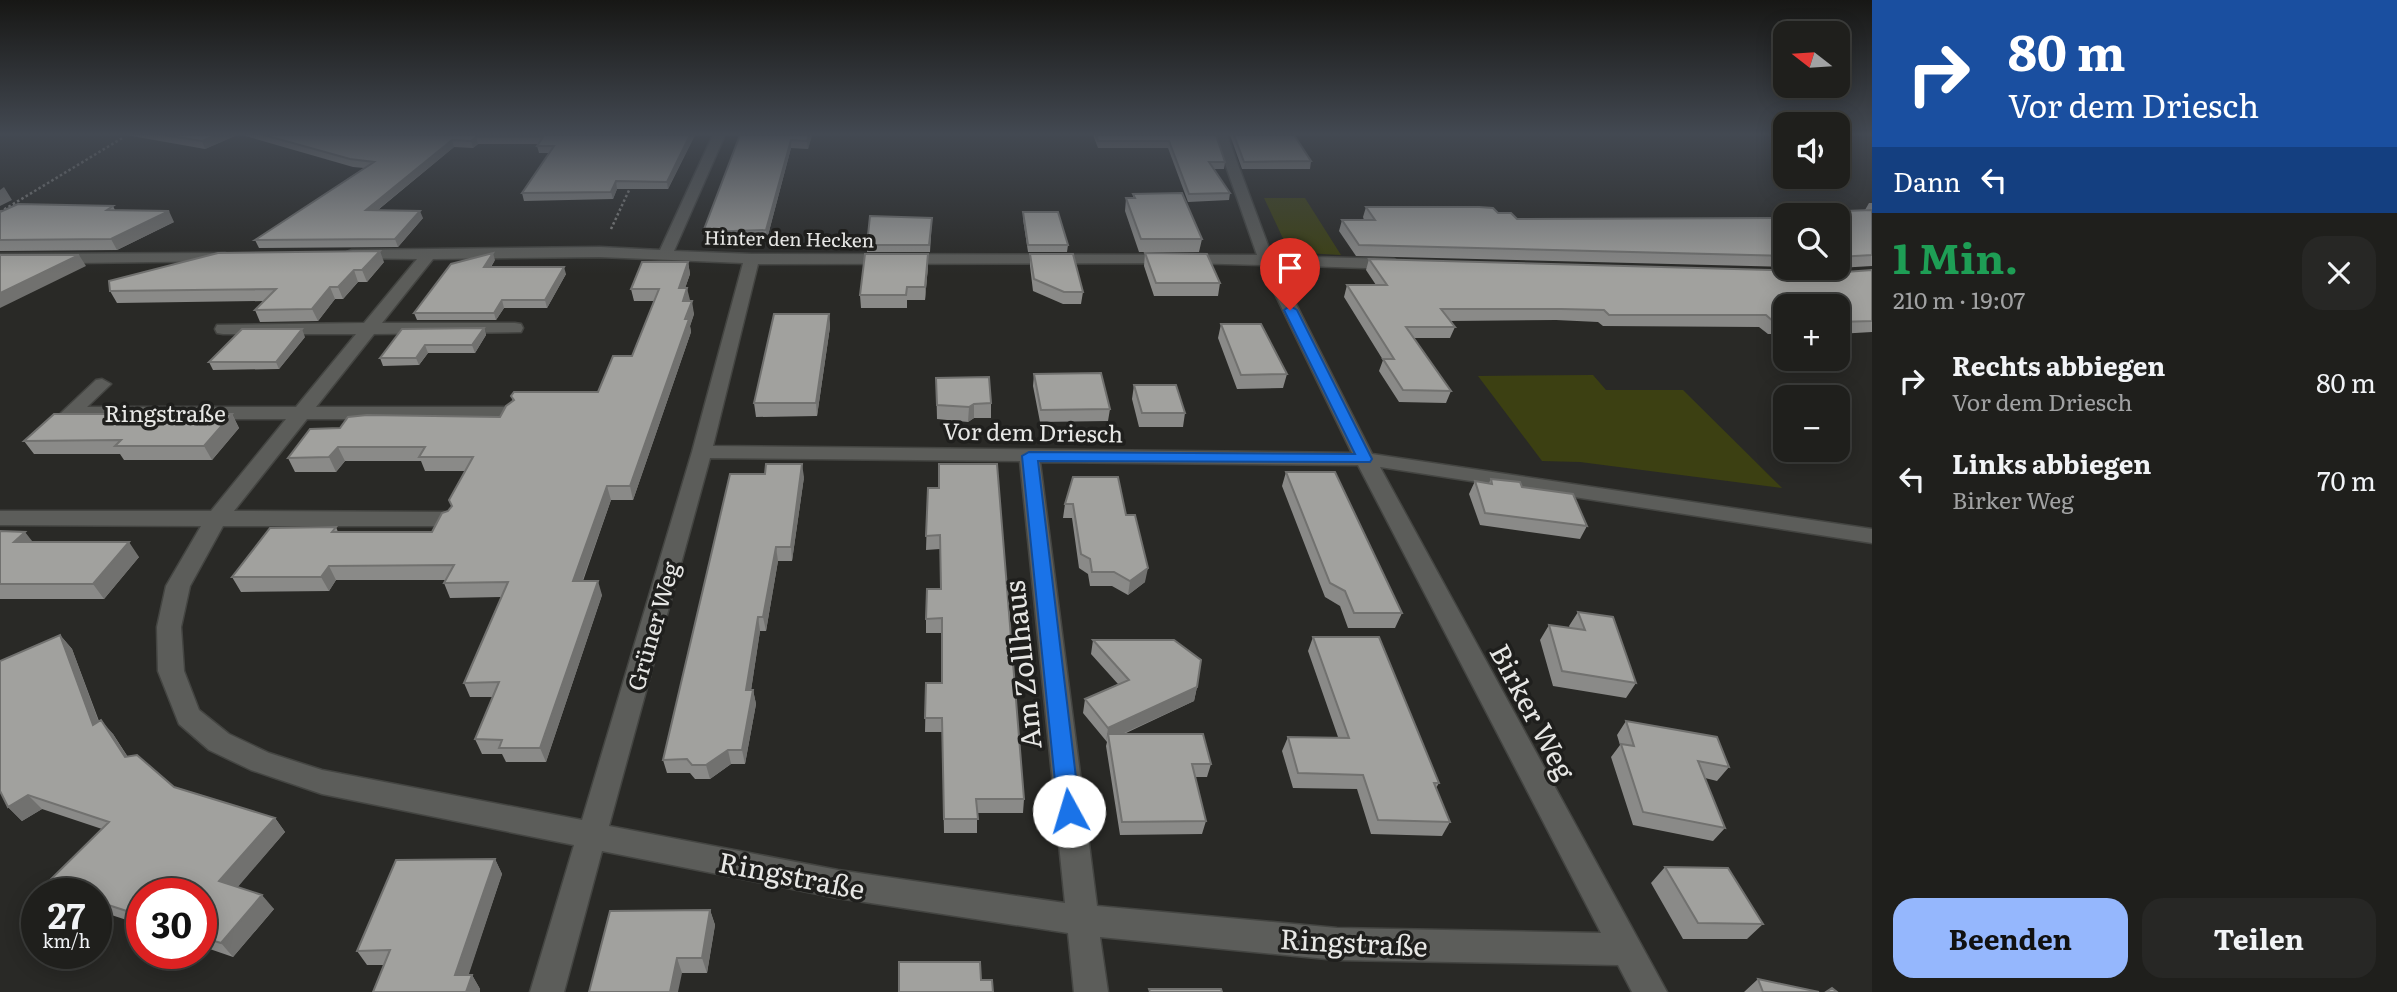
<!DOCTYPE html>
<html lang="de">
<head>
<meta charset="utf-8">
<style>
  :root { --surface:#1f1f1c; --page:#272725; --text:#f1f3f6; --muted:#a1a2a3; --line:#3c3d3b; --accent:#95b7fd }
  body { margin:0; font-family:Literata,serif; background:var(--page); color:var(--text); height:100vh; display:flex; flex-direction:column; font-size:26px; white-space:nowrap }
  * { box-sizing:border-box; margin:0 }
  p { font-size:23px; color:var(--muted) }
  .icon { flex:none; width:38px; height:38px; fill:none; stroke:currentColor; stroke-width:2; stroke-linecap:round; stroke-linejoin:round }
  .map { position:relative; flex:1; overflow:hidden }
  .sheet { display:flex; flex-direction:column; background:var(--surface); width:525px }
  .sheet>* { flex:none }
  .banner { background:#1a4fa0; color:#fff; overflow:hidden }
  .needle { width:46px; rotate:287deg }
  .controls { position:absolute; left:1773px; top:21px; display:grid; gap:14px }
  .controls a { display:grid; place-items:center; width:77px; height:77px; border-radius:14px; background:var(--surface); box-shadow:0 4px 18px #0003,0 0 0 2px var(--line); font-size:35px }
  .speed { position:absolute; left:21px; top:878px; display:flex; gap:14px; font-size:35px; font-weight:700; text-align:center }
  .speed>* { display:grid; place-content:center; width:91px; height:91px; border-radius:50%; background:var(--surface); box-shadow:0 4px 18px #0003,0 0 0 2px var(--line); line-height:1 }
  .speed small { font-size:18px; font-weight:400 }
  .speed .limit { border:10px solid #d22; background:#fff; color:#111 }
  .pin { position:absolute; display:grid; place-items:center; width:60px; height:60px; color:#fff; margin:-72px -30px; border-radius:50% 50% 50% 0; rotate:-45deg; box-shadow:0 0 7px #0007 }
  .pin .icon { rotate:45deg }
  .me { position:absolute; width:77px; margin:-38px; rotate:354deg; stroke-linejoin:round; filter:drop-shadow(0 0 5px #0008) }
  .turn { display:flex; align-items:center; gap:24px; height:147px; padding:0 21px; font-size:32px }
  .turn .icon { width:91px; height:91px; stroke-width:2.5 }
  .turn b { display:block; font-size:49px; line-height:60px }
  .then { display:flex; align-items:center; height:66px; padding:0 21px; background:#0003; gap:14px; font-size:26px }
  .round { display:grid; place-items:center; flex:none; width:74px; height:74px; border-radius:21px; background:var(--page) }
  .head { display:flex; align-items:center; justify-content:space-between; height:119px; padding:0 21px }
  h1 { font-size:42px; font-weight:700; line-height:52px; color:#1e9e55 }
  .button { display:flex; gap:14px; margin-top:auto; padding:14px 21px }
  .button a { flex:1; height:80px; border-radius:21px; background:var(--accent); color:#111; font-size:28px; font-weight:700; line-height:80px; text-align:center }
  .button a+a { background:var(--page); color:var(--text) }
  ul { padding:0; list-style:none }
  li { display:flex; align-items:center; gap:21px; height:98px; padding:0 21px }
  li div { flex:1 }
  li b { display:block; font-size:26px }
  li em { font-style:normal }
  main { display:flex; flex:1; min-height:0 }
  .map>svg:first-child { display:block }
  .green { fill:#3c4012 }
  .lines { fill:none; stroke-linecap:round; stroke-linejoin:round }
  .minor-casing { stroke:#444542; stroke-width:3 }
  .path { stroke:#838380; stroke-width:2.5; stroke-dasharray:2.5 2.5; stroke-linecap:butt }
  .minor { fill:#5c5d5a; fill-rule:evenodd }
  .wall { fill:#8a8a88 }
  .shaded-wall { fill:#71716f }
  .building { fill:#a1a19e; stroke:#71716f; stroke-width:2 }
  .route { fill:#1a73e8; stroke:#114b97; stroke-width:2 }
  .labels { text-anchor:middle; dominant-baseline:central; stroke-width:7; stroke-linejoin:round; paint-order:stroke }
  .far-street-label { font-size:19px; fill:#e7e7e5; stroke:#1f1f1d }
  .street-label { font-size:23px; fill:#e7e7e5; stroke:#1f1f1d }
  .near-street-label { font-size:28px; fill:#e7e7e5; stroke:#1f1f1d }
</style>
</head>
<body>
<main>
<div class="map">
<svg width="1872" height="992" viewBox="0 0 1872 992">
  <rect width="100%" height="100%" fill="#292926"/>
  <!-- green -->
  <path class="green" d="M1264,198H1305L1341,255L1304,253L1287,247Z
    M1593,375L1606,390H1683L1782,488L1580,462L1542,461L1478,376Z"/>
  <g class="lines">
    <defs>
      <path id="minor" d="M713,135H725L674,251L752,254L1257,255L1215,135H1227L1272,256L1394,259L1402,264L1394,269L1276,265L1372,454L1872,529V543L1380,467L1667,992H1632L1618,965L1337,960L1100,937L1108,992H1074L1068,933L838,898L602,851L564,992H530L574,845L322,794L251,770L209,750L179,724L158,671L157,627L166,586L201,526L0,525V511H211L286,419H70L61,413L96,380L102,379L111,384L87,407H296L356,334H223L217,333L215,329L217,325L364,323L417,259L347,258L344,255L347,252L352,250L600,247L660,250ZM600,257L743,263L692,452L582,820L322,770L269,753L229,734L199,710L184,671L181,627L190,586L223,526H444L452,524L455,519L452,514L444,512L234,511L307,419H507L516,413L507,407H316L374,334L521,332L523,328L521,324L515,323H382L433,259ZM1190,263L1261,265L1352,453L713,446L758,264ZM710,458L1020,461L1065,903L838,870L609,826ZM1040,462L1358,465L1601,933L1337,928L1097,906Z
        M225,253L230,255L233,258L230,261L0,264V254Z"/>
    </defs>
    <!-- minor casing -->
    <use href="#minor" class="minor-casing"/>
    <!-- path -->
    <path class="path" d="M0,212L124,137
      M611,229L631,186"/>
    <!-- minor -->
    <use href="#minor" class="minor"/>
  </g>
  <!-- wall -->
  <path class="wall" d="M126,135H237L205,149Z
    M242,135H695L668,189H617L613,199L524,201L522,193L549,153H539L537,146L538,144H478L473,148L454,147L378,210L423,218L398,247L259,248L255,240L364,168L353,167Z
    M740,135H812L808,149L791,148L767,239L704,241L703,232Z
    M1093,135H1216L1225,162L1224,169H1214L1230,193L1229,200L1188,202L1168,148H1098Z
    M1230,135H1294L1311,161L1310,169H1242Z
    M1133,194L1202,239L1199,252H1139L1125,211L1126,198H1133Z
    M1869,203H1872V266L1838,268H1814H1838V215H1817L1819,212L1866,211L1865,210Z
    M113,206L115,210L174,222L117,250L0,251V212Z
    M1366,207L1498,213L1517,219L1785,218V267L1356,256L1339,231L1342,220H1364L1363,217Z
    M1023,212L1068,245L1067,252H1028L1023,219Z
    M932,218L930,252H867V245Z
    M1145,253L1220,283L1218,296H1154L1144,266Z
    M928,254V266L925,300H907V308H861L860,295Z
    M1030,254L1083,292L1081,304H1063L1033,291L1030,266Z
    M1369,259L1845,272L1872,270V332L1838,334V306H1785V334H1768L1759,327L1603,326L1598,322L1556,320L1450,321L1455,327L1450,338H1414L1451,391L1446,403L1399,402L1379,371L1383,360L1344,297L1347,285H1376L1366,270Z
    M495,260L491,267L566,274L547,308H504L496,320H417L414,313Z
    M384,262L367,282H358L343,299H335L318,321L260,322L255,310L264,301L117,303L110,291Z
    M688,262L690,274L685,288L694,314L690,326L691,332L633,500H611L583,581L602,595L546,762H506L502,754H482L475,739L493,697H470L464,683L501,597L450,598L444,583L446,580H336L329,591L241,592L232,577L336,527L338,532H432L452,506L465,471H425L421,461H345L336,472H295L288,458L340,428L500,417L513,401L511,396L598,392L632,356L654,301H634L631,289Z
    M829,314L830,327L817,416L756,417L754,403Z
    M1221,324L1287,374L1283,388L1237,389L1218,338Z
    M484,328L486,335L475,353H428L419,365L383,366L380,358Z
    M305,337L279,369L213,370L209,362Z
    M1034,374L1110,409L1108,421L1040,422L1033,386Z
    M936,378L991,403V418H974L968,422L937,419Z
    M1134,385L1185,413L1183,427H1139L1132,399Z
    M232,414L239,428L212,460H124L120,454H34L24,441Z
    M1286,472L1402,613L1395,628H1348L1340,606L1325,597L1282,486Z
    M804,477L792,561H778L766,631H760L751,690H753L756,704L745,764H731L710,779H695L690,773H667L663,760Z
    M1073,477L1126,515L1145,582L1128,595L1112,586H1090L1088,574L1079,568L1072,518H1063L1065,504Z
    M1491,479L1522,487L1587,526L1580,539L1480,525L1469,494L1475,481L1489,483Z
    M928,488L1024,799L1023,813H977V833H944L942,732H925L926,683H942V633H926V619L941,589L940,549L926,550Z
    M0,531L33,542L139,557L104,599H0Z
    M1578,612L1636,683L1626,698L1553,686L1540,640L1549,625L1570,628L1569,626Z
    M60,635L72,649L99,721L113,734L128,757L174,787L275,818L285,832L237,887L274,909L233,957L201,946V894H142V925L96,910V894H57L46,884L102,829L42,809L22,821L8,807Z
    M1313,637L1439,783L1436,788L1450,822L1442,836L1371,834L1357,789L1293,788L1282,751L1288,737H1338L1308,651Z
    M1093,640L1197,687L1194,701L1124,734L1211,764L1207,777H1195L1206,821L1202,834L1120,835L1106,746L1107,742L1083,713L1085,699L1118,684L1091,654Z
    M1626,721L1729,767L1717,781L1705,778L1725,828L1713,841L1633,825L1611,757L1620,745L1617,735Z
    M495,859L502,874L468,975H472L480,989V992H373L384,965H367L357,951Z
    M1665,867L1763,924L1747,939H1683L1651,883Z
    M710,910L715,925L707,973H682L589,992Z
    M1758,979L1819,992H1744Z"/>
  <!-- shaded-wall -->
  <path class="shaded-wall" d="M217,135H237L205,149L202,141Z
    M690,135H695L668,189L667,182Z
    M809,135H812L808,149L807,141Z
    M476,137L478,144L473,148L471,141Z
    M452,140L454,147L369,217L366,210Z
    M791,140V148L767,239L766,230Z
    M616,181L617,189L613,199L611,192Z
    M4,187L12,200L0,206V190Z
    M169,211L174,222L117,250L111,239Z
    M420,211L423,218L398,247L395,239Z
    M380,251L384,262L367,282L362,270Z
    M493,253L495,260L486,274L484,267Z
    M928,254V266L925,300V287Z
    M79,255L86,266L0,308V293Z
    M688,262L690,274L681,300L679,288Z
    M564,267L566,274L547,308L545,300Z
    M354,270L358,282L343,299L338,287Z
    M330,287L335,299L318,321L312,309Z
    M687,288L690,300L683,301Z
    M502,300L504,308L496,320L494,313Z
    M692,301L694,314L690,326L691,332L633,500L630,486Z
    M829,314L830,327L817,416L816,403Z
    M484,328L486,335L475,353L472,345Z
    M302,329L305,337L279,369L276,362Z
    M425,345L428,353L419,365L416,358Z
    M974,404V418L968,422L969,407Z
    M232,414L239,428L212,460L204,446Z
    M338,447L345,461L336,472L329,457Z
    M802,464L804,477L792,561L791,547Z
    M607,486L611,500L577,596L573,581Z
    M25,532L36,546L14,542Z
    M129,542L139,557L104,599L93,584Z
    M776,547L778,561L766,631L763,617Z
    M329,566L336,580L329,591L321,577Z
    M1148,568L1145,582L1128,595L1130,581Z
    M598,581L602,595L546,762L540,748Z
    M758,617L760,631L749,704L746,690Z
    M60,635L72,649L105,739L93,725Z
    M1197,687L1194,701L1109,740L1108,734L1106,742L1108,728Z
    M753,690L756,704L745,764L742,750Z
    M101,720L113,734L137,772L125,757Z
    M728,750L731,764L710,779L706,765Z
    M28,795L42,809L22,821L8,807Z
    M275,818L285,832L231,895L219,881Z
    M495,859L502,874L464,989L455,975Z
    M262,895L274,909L233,957L221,943Z
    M710,910L715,925L707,973L702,958Z
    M677,958L682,973L678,992H670Z
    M472,975L480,989V992H466Z"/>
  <!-- building -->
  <path class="building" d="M164,135H217L202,141Z
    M264,135H690L667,182L616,181L611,192L522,193L554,146H537L543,137H476L471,141L452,140L366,210L420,211L395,239L255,240L374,162L350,159Z
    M740,135H809L807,141L791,140L766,230L703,232Z
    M1096,135H1216L1225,162H1209L1230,193L1189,194L1169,141H1098Z
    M1234,135H1294L1311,161L1244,162Z
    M1182,193L1202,239H1141L1126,198H1135L1133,194Z
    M18,204L113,206L107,210L169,211L111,239L0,240V212Z
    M1366,207H1479L1493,208L1498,213H1511L1517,219L1785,218V256L1359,245L1342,220H1375Z
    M1871,210L1872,211V255L1838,257V215H1825L1819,212Z
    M1023,212H1058L1068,245H1028Z
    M870,216L932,218L929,245H867Z
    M380,251L362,270H354L338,287H330L312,309L255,310L276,289L110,291L109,281L218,253Z
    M493,253L484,267H564L545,300H502L494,313H414L451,264Z
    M1145,253L1207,254L1220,283H1156Z
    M865,254H928L925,287H907L906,295H860Z
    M1030,254H1073L1083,292H1064L1034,279Z
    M0,255H79L0,293Z
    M1369,259L1845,272L1872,270V321L1838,322V306H1785V322L1775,323L1766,315H1609L1604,310L1561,309H1441L1455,327H1406L1451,391L1403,390L1383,359H1394L1347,285H1387Z
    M642,262H688L679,288H687L683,301H692L685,319H689L630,486H607L573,581H598L540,748H499L502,740L475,739L499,682L464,683L508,582L444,583L454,565L329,566L321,577H232L270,528L336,527L332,532H432L442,513L448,511L452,506L449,500L473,457H419L425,447H338L329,457L288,458L310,429L340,428L348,417L367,415L500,417L506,406L514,400L511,396L514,392H598L613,356H632L659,289H631Z
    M774,314H829L816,403H754Z
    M1221,324H1261L1287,374L1241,375Z
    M484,328L472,345H425L416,358H380L402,329Z
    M242,329H302L276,362H209Z
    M1101,373L1110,409L1041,410L1034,374Z
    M989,377L991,403L974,404L969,407L937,405L936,378Z
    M1134,385H1176L1185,413H1142Z
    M54,414H232L204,446H115L121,440L24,441Z
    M766,464H802L791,547H776L763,617H758L746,690H753L742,750H728L706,765H692L687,759L663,760L730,474H765Z
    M939,464H997L1024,799H976L978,819H944L942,718H925L926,683H942V618L926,619L927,589H941L940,535L926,536L928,488H939Z
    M1286,472H1335L1402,613H1354L1345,591L1330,583Z
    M1073,477H1118L1126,515H1135L1148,568L1130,581L1114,572H1092L1090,559L1081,554L1073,504H1065Z
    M1491,479L1520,482L1522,487L1573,494L1587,526L1485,513L1475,481L1492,484Z
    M0,531L25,532L14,542H129L93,584H0Z
    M1578,612L1613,617L1636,683L1562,671L1549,625L1585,630Z
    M60,635L93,725L101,720L125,757L137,755L174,787L275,818L219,881L262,895L221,943L201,937V894H142V916L96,901V894H77L46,884L109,822L28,795L8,807L0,791V661Z
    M1313,637H1379L1439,783H1434L1450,822L1378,820L1363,775L1298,773L1288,737L1349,738Z
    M1093,640H1174L1201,660L1197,687L1108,728L1085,699L1129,680Z
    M1626,721L1717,737L1729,767L1698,761L1725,828L1643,812L1621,744L1634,746Z
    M1108,734H1203L1211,764H1192L1206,821L1122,822Z
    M495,859L455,975H472L466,992H373L390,950L357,951L396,860Z
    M1665,867L1728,868L1763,924L1698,923Z
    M710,910L702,958H677L670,992H589L610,911Z
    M899,962H980L981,980H992L993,992H899Z
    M1758,979L1819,992H1763Z
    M1832,988L1837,992H1826Z
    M1149,989H1221L1222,992H1150Z"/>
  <!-- sky -->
  <linearGradient id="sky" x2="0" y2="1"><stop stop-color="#171715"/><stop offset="0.49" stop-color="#434952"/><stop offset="1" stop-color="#434952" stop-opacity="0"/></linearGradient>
  <rect width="1872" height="274" fill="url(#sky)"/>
  <!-- route -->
  <path class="route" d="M1290,306L1297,310L1372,459L1370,462L1038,461L1080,811L1076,818L1069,821L1061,818L1058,811L1022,456L1029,452L1355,454L1284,310Z"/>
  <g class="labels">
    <!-- far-street labels -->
    <g class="far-street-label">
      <text transform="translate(789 238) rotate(1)">Hinter den Hecken</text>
    </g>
    <!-- street labels -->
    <g class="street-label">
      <text x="165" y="412">Ringstraße</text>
      <text transform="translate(1033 431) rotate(1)">Vor dem Driesch</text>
      <text transform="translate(652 626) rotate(-74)">Grüner Weg</text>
    </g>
    <!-- near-street labels -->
    <g class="near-street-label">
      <text transform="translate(1021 665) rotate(-96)">Am Zollhaus</text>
      <text transform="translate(1534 711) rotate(62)">Birker Weg</text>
      <text transform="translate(792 874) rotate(11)">Ringstraße</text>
      <text transform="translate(1354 941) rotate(3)">Ringstraße</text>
    </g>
  </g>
</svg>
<div class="controls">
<a><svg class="needle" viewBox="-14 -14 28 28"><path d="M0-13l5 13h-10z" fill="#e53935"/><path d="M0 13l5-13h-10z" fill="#a1a2a3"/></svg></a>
<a><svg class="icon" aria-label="sound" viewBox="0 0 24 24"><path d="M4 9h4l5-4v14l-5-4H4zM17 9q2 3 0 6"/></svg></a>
<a><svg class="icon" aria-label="search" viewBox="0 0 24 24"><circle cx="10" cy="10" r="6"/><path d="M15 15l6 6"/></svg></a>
<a>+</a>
<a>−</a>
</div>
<div class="speed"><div>27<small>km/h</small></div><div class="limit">30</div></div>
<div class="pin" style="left:1290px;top:310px;background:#d93025"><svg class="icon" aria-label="arrive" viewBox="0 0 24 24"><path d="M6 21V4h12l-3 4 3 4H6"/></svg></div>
<svg class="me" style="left:1069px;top:811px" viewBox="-20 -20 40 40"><circle r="19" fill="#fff"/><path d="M0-13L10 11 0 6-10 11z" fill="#1a73e8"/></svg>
</div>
<section class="sheet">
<div class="banner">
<div class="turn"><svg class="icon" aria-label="right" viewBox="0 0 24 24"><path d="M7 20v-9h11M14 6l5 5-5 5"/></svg><div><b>80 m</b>Vor dem Driesch</div></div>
<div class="then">Dann<svg class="icon" aria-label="left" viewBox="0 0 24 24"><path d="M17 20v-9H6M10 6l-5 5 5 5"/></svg></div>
</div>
<div class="head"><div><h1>1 Min.</h1><p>210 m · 19:07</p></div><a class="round"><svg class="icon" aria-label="close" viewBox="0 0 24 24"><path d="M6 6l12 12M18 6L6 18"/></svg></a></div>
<ul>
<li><svg class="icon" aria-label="right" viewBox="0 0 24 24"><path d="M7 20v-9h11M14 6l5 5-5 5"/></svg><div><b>Rechts abbiegen</b><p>Vor dem Driesch</p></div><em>80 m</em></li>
<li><svg class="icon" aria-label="left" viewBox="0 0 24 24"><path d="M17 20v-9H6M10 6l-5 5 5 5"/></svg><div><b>Links abbiegen</b><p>Birker Weg</p></div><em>70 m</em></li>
</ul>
<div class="button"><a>Beenden</a><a>Teilen</a></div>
</section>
</main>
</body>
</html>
